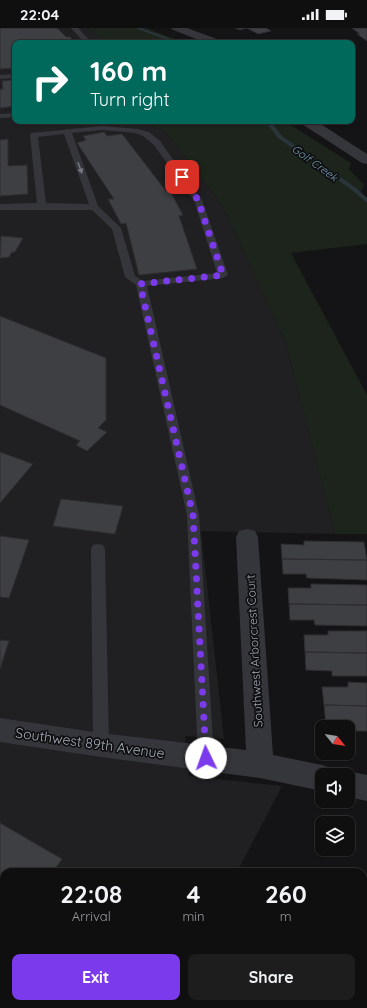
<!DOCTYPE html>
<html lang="en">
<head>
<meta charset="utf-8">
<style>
  :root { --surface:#0f0f10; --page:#1d1d1e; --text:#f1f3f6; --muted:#9b9c9f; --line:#2f2f30; --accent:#7c3aed }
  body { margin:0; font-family:Quicksand,sans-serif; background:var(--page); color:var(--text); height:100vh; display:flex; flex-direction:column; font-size:15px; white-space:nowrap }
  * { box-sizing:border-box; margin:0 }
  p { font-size:13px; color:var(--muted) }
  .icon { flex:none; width:22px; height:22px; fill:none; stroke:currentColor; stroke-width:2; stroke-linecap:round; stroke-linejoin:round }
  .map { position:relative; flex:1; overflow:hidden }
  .panel { position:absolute; left:0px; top:840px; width:367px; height:140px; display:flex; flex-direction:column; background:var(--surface); border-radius:12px 12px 0 0; box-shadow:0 1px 3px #0004,0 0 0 1px var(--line) }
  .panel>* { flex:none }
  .guide { position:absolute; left:12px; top:12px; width:343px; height:84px; border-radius:8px; box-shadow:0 1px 3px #0004,0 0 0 1px var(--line); background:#00695c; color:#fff; overflow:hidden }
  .needle { width:26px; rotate:120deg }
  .fabs { position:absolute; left:315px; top:692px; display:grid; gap:8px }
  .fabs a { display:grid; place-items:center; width:40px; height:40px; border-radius:8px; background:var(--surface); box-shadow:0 1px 3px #0004,0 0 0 1px var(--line); font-size:20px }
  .pin { position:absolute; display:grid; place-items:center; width:34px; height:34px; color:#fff; margin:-17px; border-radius:8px; box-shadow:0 2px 6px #0006 }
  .me { position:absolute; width:44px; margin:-22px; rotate:357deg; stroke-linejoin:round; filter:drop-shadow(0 0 3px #0008) }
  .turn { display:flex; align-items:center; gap:14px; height:84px; padding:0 12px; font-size:18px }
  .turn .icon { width:52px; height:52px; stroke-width:2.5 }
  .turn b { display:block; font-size:28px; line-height:34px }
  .eta { display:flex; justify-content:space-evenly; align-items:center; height:68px; text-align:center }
  .eta b { font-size:24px; font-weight:700; line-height:28px }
  .action { display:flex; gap:8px; margin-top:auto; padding:8px 12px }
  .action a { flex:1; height:46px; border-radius:8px; background:var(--accent); color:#fff; font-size:16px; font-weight:700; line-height:46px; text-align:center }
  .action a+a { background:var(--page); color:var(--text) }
  .status { display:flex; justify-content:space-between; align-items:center; height:28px; padding:0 20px; background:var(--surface); direction:ltr }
  .status svg { height:11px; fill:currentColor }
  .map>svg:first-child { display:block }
  .built { fill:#202023 }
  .green { fill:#1c241c }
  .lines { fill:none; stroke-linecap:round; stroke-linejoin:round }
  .stream { fill:#29353a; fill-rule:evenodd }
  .building { fill:#3e3f43; stroke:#2e2e32 }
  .service { fill:#35363b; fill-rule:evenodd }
  .minor { fill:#35363b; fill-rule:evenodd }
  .oneway { fill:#73777f }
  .route { stroke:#7c3aed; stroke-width:7; stroke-dasharray:0 12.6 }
  .labels { text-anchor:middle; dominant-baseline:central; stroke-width:3.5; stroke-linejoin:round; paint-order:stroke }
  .far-water-label { font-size:11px; font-style:italic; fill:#79a0b5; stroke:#0f0f11 }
  .street-label { font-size:12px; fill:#a5acb7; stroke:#0f0f11 }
  .near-street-label { font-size:14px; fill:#a5acb7; stroke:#0f0f11 }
</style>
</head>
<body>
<div class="status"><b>22:04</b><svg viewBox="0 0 49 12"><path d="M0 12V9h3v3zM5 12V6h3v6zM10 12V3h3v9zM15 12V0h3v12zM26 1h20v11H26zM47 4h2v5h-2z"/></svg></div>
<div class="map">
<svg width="367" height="980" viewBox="0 0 367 980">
  <rect width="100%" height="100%" fill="#141416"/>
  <!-- built -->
  <path class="built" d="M0,0H87L108,15H15V93H137L165,103L222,177L286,315L335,506L201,503L224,711L185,708L189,748L282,758L237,844H4V976H168L166,980H0Z"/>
  <!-- green -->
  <path class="green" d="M87,0H146L186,15H108Z
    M137,93H284L351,135L349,141L364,157L361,164L367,170V216L291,225L367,367V506H335L286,315L222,177L165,103Z"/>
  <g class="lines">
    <!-- stream -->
    <path class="stream" d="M135,0H141L182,15H176Z
      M265,93H270L282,108L356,160L367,170V175L352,162L278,110Z"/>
  </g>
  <!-- building -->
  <path class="building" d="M0,0H57L66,9H70L75,15H15V40L0,41Z
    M235,0H266L271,3L258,6L247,0L240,2Z
    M352,0H367V13L357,6H360Z
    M15,52V78L0,80V61H3L2,53Z
    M104,104L107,108L122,106L166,163H170L183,187L179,188L197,241L139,247L126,195L121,196L108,171H114L77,115L86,112L83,108Z
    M8,111V138L27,137L28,166L0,168V112Z
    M1,208L23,210L15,224H12L9,229L0,230Z
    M0,288L106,330V392L98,400L107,404L87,423L76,417L80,413L0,377Z
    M0,424L33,436L0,475Z
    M61,471L123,478L115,506L53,498Z
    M0,508L29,512L9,570L0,569Z
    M304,513L364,514L367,532L282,531L281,516L304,517Z
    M282,531L367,532V552L307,550L306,546H283Z
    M311,556L367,557V577L289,576L288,560H311Z
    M289,576L367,577V598L315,597L314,592H290Z
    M328,603H367V625L305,624L304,607H328Z
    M0,612L9,613L0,641Z
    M305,624L367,625V648H332V643L306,642Z
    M348,654L367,655V678L324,677L322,659H348Z
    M324,677L367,678V703H353L352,698L326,697Z
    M0,795L62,831L54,842L57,844H4V892L0,890Z"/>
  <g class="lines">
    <!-- service -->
    <path class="service" d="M71,0H78L92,15H85Z
      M15,46V50L0,51V47Z
      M15,85V89L0,90V86Z
      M102,98L138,101L149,104L160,113L202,172L228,247L223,250L147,258L199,487L214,730L212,735L206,737L200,735L198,730L187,487L136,257L125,249L112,201L92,182H0V176L37,175L30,107L31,105ZM102,102L135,105L143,108L154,117L194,172L217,245L143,253L135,248L121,200L98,178L72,105ZM64,106L89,176L46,175L38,109Z
      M98,516L103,517L105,521L109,717L107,722L101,724L95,722L93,717L91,521L93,517Z"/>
    <!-- minor -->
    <path class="minor" d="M171,0H187L222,13L224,15H207L173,2Z
      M300,93H316L367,126V136L362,135L302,96Z
      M247,501L255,503L258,509L273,727L322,737L332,741L335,747H322V763L260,750L101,729L0,714V690L101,705L246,722L236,509L239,503Z
      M348,743L367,747V773L348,769V747H338Z"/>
  </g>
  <!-- one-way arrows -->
  <defs><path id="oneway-solid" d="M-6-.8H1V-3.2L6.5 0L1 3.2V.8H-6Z"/></defs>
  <use class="oneway" href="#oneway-solid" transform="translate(80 140) rotate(70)"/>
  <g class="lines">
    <!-- route -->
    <path class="route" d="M182,149L198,172L223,247L140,256L193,487L206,730"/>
  </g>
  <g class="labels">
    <!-- far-water labels -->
    <g class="far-water-label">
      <text transform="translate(315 135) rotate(36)">Golf Creek</text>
    </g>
    <!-- street labels -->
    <g class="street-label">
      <text transform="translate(254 623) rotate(-93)">Southwest Arborcrest Court</text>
    </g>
    <!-- near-street labels -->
    <g class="near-street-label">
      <text transform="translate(90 715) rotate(8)">Southwest 89th Avenue</text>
    </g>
  </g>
</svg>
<div class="fabs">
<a><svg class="needle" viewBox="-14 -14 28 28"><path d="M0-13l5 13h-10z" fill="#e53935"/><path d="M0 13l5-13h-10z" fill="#9b9c9f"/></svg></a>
<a><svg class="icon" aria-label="sound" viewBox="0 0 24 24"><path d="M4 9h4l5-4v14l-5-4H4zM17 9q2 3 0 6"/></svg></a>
<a><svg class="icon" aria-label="layers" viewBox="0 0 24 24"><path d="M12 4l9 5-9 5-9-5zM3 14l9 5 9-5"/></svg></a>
</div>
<div class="pin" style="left:182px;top:149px;background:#d93025"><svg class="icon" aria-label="arrive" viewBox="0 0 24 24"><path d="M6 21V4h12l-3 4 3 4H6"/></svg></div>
<svg class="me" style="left:206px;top:730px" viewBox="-20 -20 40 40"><circle r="19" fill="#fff"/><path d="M0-13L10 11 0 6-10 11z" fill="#7c3aed"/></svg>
<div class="guide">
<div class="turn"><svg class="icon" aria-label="right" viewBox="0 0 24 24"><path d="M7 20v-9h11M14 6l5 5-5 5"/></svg><div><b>160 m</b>Turn right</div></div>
</div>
<section class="panel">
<div class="eta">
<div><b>22:08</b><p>Arrival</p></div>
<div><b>4</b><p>min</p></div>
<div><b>260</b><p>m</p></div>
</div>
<div class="action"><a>Exit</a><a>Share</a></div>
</section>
</div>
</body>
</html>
